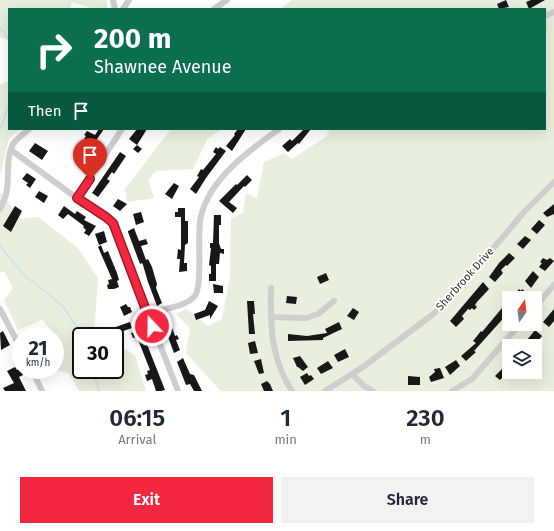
<!DOCTYPE html>
<html lang="en">
<head>
<meta charset="utf-8">
<style>
  :root { --surface:#fff; --page:#f2f2f3; --text:#1f2937; --muted:#747a83; --accent:#f32840 }
  body { margin:0; font-family:"Fira Sans",sans-serif; background:var(--page); color:var(--text); height:100vh; display:flex; flex-direction:column; font-size:15px; white-space:nowrap }
  * { box-sizing:border-box; margin:0 }
  p { font-size:13px; color:var(--muted) }
  .icon { flex:none; width:22px; height:22px; fill:none; stroke:currentColor; stroke-width:2; stroke-linecap:round; stroke-linejoin:round }
  .map { position:relative; height:391px; overflow:hidden }
  .details { display:flex; flex-direction:column; background:var(--surface); flex:1 }
  .details>* { flex:none }
  .top-card { position:absolute; left:8px; top:8px; width:538px; height:122px; border-radius:0px; box-shadow:0 4px 16px #0002; background:#0b6e4f; color:#fff; overflow:hidden }
  .needle { width:26px; rotate:14deg }
  .buttons { position:absolute; left:502px; top:291px; display:grid; gap:8px }
  .buttons a { display:grid; place-items:center; width:40px; height:40px; border-radius:0px; background:var(--surface); box-shadow:0 4px 16px #0002; font-size:20px }
  .speed { position:absolute; left:12px; top:327px; display:flex; gap:8px; font-size:20px; font-weight:700; text-align:center }
  .speed>* { display:grid; place-content:center; width:52px; height:52px; border-radius:50%; background:var(--surface); box-shadow:0 4px 16px #0002; line-height:1 }
  .speed small { font-size:10px; font-weight:400 }
  .speed .limit { border:2px solid #111; border-radius:6px; background:#fff; color:#111 }
  .pin { position:absolute; display:grid; place-items:center; width:34px; height:34px; color:#fff; margin:-41px -17px; border-radius:50% 50% 50% 0; rotate:-45deg; box-shadow:0 0 4px #0007 }
  .pin .icon { rotate:45deg }
  .me { position:absolute; width:44px; margin:-22px; rotate:339deg; stroke-linejoin:round; filter:drop-shadow(0 0 3px #0008) }
  .turn { display:flex; align-items:center; gap:14px; height:84px; padding:0 20px; font-size:18px }
  .turn .icon { width:52px; height:52px; stroke-width:2.5 }
  .turn b { display:block; font-size:28px; line-height:34px }
  .then { display:flex; align-items:center; height:38px; padding:0 20px; background:#0003; gap:8px; font-size:15px }
  .eta { display:flex; justify-content:space-evenly; align-items:center; height:68px; text-align:center }
  .eta b { font-size:24px; font-weight:600; line-height:28px }
  .primary-button { display:flex; gap:8px; margin-top:auto; padding:8px 20px }
  .primary-button a { flex:1; height:46px; border-radius:0px; background:var(--accent); color:#fff; font-size:16px; font-weight:600; line-height:46px; text-align:center }
  .primary-button a+a { background:var(--page); color:var(--text) }
  .map>svg:first-child { display:block }
  .green { fill:#e8efde; fill-rule:evenodd }
  .lines { fill:none; stroke-linecap:round; stroke-linejoin:round }
  .stream { stroke:#cae2f0; stroke-width:1.5 }
  .building { fill:#181818 }
  .minor { stroke:#cecece; stroke-width:6 }
  .route-casing { stroke:#9e1a2a; stroke-width:10 }
  .route { stroke:#f32840; stroke-width:7 }
  .labels { text-anchor:middle; dominant-baseline:central; stroke-width:4; stroke-linejoin:round; paint-order:stroke }
  .street-label { font-size:11px; fill:#313131; stroke:#fff }
</style>
</head>
<body>
<div class="map">
<svg width="554" height="391" viewBox="0 0 554 391">
  <rect width="100%" height="100%" fill="#fff"/>
  <!-- green -->
  <path class="green" d="M0,0H107V9H93L72,2L70,9H9V43L6,39L0,38Z
    M292,0H554V391H221L186,353L190,328L176,314L186,309L208,326L222,319L230,277L231,218L243,213L246,193L257,198L264,162L284,153L292,159L326,137L330,129H545V9H280ZM509,298H535V324H509ZM509,346H535V372H509Z
    M9,76V129H20L9,139L0,177V85L8,81Z
    M171,129H222L208,138L193,169L156,171L148,180L154,198L127,202L125,189Z
    M0,192L22,219L38,217L78,248L98,278L94,334L99,336H81V370H115V344L135,355L146,391H79L69,374L56,370L37,380L32,370H55V336H48L52,331L42,320L18,330L4,300L13,288L4,271L0,273Z"/>
  <g class="lines">
    <!-- stream -->
    <path class="stream" d="M0,29H2L9,40
      M0,130L9,104
      M0,246L23,274L63,306L76,326L81,340
      M92,370L99,391"/>
  </g>
  <!-- building -->
  <path class="building" d="M506,0L509,7L499,9L497,4Z
    M531,0H545L529,9L526,2Z
    M99,129H104L95,142L93,141L85,155L82,156L75,150L77,147L79,148L85,140L84,139L86,136L84,135L87,131L95,135Z
    M137,129H147L137,145L142,149L138,153L133,149L137,145L129,139Z
    M238,129H246L232,151L226,146L235,135L234,134Z
    M304,129H311L299,144L298,143L288,152L282,146L290,139L292,141Z
    M35,143L48,151L42,160L29,151Z
    M216,147L218,149L220,147L226,151L206,178L196,194L190,189L199,177L197,176L201,169L203,170L216,154L213,152Z
    M120,152L126,156L114,174L112,172L107,179L110,181L98,197L92,193Z
    M27,173L36,179L30,188L26,185L28,183L22,179Z
    M247,175L252,180L245,187L244,186L229,202L237,208L233,213L219,201L236,184L237,185Z
    M174,183L179,186L172,199L165,194Z
    M39,191L48,196L44,203L35,197Z
    M118,199L127,204L120,211L113,206Z
    M554,204V214L547,217L543,213Z
    M15,206L22,211L11,232L3,226Z
    M64,206L75,214L77,211L86,217L84,220L96,226L89,236L84,233L86,230L83,227L84,226L68,214L63,219L58,215Z
    M178,208H185V221H188V243L185,245L184,263H187V271L179,272L180,259H177L178,249L181,250V217H175V212H178Z
    M141,212L144,222L136,225L133,214Z
    M214,215H221V225H219V243L221,249H224V254L220,253L219,264H216V281H209V274H211V266L209,265L211,248H210V243H213Z
    M539,220L545,225L537,234L531,229Z
    M134,228L139,241L146,239L148,244L141,246L146,260L148,259L152,267L157,284L156,288L162,303L157,306L148,282L143,265L142,263L140,264L128,232V231Z
    M104,231L107,242L99,245L95,234Z
    M525,236L531,240L523,249L517,244Z
    M101,245L104,253L108,251L110,256L117,273L119,280L117,281L119,287L114,289H108L107,285L109,284L108,280L112,279L98,247Z
    M509,253L515,258L507,266L506,265L501,270L503,273L495,282L489,277L499,263Z
    M543,258L547,260L550,258L554,261L545,271L539,267L542,263L540,262Z
    M533,271L539,277L531,288L525,281Z
    M326,273L329,280L320,284L317,277Z
    M483,282L489,289L477,302L475,305L477,307L474,310L472,308L470,310L468,309L462,316L464,319L456,327L450,321Z
    M213,284L223,286V293H214Z
    M519,289L521,291L522,289L527,293L522,298H512Z
    M287,296L297,297L296,304L286,303Z
    M209,301L218,306L210,319V315L196,320L194,314L205,310Z
    M247,301H254L255,314H253L255,334H249Z
    M507,302L509,303V312L474,351L476,352L466,361L461,356L476,343L473,341L481,331L482,332Z
    M126,304L128,307H130L132,312L124,316L120,307Z
    M353,308L359,312L354,320L347,316Z
    M554,309V321L549,327L543,322Z
    M169,319L175,336L177,335L179,339L176,340L180,350L174,353L162,321Z
    M130,322L132,328L109,336L107,330Z
    M339,322L342,329L323,338V340L288,341V334L307,336L327,333L325,329Z
    M141,329L165,390L161,391H156L152,379L147,381L145,375L148,374L147,371L150,370L137,337L133,338L131,333Z
    M535,330L542,336L534,346L527,340Z
    M3,331L10,345L1,350L0,333Z
    M255,341L258,353L250,354L248,343Z
    M345,349L349,357L338,362L334,355Z
    M300,356L308,367L303,371L298,367H297L293,358Z
    M183,358L190,374L194,375L202,391H194L190,384L186,385L177,362Z
    M261,359L264,373L259,374L254,361Z
    M456,360L460,366L450,375L445,367Z
    M328,361L333,368L321,374L317,368Z
    M505,366L510,372L505,378H502L500,380L495,376Z
    M15,367L17,370L20,369L23,375L19,377L26,391H5L3,388L14,383L7,371Z
    M440,368L444,378L431,382L429,377L435,372L434,369Z
    M307,373L309,376L311,375L314,379L305,385L300,377Z
    M408,376L420,377V385H408Z
    M267,381L270,384L273,391H264L261,384Z"/>
  <g class="lines">
    <!-- minor -->
    <path class="minor" d="M113,0L115,9
      M123,9L129,0
      M214,9L227,0
      M545,16L554,12
      M11,150L74,196L106,217L113,223L178,391
      M77,198L122,129
      M0,209C14,186 3,163 13,144C17,138 24,134 29,129
      M271,288C270,324 271,360 292,391
      M535,307L554,285
      M0,309L21,349
      M149,316C161,307 182,309 194,297C204,287 196,232 201,216C210,178 250,150 279,129
      M271,317L306,318L318,314L334,301
      M32,370L42,391
      M352,374L364,386L373,391
      M325,391L363,367L432,315L455,293L525,211L554,182
      M452,391L472,379L520,324"/>
  </g>
  <g class="lines">
    <defs>
      <path id="route" d="M90,179L77,198L106,217L113,223L152,326"/>
    </defs>
    <!-- route casing -->
    <use href="#route" class="route-casing"/>
    <!-- route -->
    <use href="#route" class="route"/>
  </g>
  <g class="labels">
    <!-- street labels -->
    <g class="street-label">
      <text transform="translate(465 279) rotate(-48)">Sherbrook Drive</text>
    </g>
  </g>
</svg>
<div class="buttons">
<a><svg class="needle" viewBox="-14 -14 28 28"><path d="M0-13l5 13h-10z" fill="#e53935"/><path d="M0 13l5-13h-10z" fill="#747a83"/></svg></a>
<a><svg class="icon" aria-label="layers" viewBox="0 0 24 24"><path d="M12 4l9 5-9 5-9-5zM3 14l9 5 9-5"/></svg></a>
</div>
<div class="speed"><div>21<small>km/h</small></div><div class="limit">30</div></div>
<div class="pin" style="left:90px;top:179px;background:#d93025"><svg class="icon" aria-label="arrive" viewBox="0 0 24 24"><path d="M6 21V4h12l-3 4 3 4H6"/></svg></div>
<svg class="me" style="left:152px;top:326px" viewBox="-20 -20 40 40"><circle r="17" fill="#f32840" stroke="#fff" stroke-width="3"/><path d="M0-11L8 9 0 5-8 9z" fill="#fff"/></svg>
<div class="top-card">
<div class="turn"><svg class="icon" aria-label="right" viewBox="0 0 24 24"><path d="M7 20v-9h11M14 6l5 5-5 5"/></svg><div><b>200 m</b>Shawnee Avenue</div></div>
<div class="then">Then<svg class="icon" aria-label="arrive" viewBox="0 0 24 24"><path d="M6 21V4h12l-3 4 3 4H6"/></svg></div>
</div>
</div>
<section class="details">
<div class="eta">
<div><b>06:15</b><p>Arrival</p></div>
<div><b>1</b><p>min</p></div>
<div><b>230</b><p>m</p></div>
</div>
<div class="primary-button"><a>Exit</a><a>Share</a></div>
</section>
</body>
</html>
